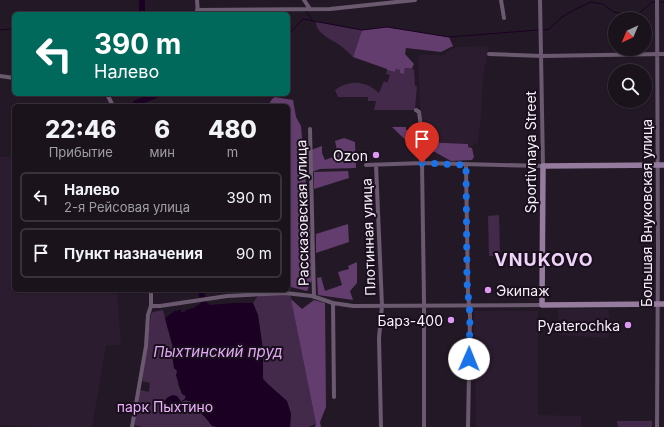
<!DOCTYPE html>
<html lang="ru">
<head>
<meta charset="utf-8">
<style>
  :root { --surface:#1a131c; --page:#272029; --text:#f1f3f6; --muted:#9f9ea3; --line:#38323b }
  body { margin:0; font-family:Inter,sans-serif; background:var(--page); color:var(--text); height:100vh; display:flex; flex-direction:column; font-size:15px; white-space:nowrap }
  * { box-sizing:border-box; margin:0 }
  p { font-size:13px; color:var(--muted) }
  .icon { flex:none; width:22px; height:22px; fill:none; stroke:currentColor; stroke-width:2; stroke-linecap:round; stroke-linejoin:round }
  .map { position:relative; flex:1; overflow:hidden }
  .drawer { position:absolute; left:12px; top:104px; width:278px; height:188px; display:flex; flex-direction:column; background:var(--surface); border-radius:6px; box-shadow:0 1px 3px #0004,0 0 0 1px var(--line) }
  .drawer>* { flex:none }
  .hud { position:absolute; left:12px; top:12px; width:278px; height:84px; border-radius:6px; box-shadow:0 1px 3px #0004,0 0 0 1px var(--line); background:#00695c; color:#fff; overflow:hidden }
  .needle { width:26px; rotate:224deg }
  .tools { position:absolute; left:608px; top:12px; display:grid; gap:8px }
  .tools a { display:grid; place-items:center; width:44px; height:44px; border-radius:50%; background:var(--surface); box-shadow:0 1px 3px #0004,0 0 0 1px var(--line); font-size:20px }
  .pin { position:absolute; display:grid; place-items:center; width:34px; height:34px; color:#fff; margin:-41px -17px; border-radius:50% 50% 50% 0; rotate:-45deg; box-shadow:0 0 4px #0007 }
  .pin .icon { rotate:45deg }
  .me { position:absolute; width:44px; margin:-22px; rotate:1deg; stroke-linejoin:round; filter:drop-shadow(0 0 3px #0008) }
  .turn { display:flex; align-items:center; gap:14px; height:84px; padding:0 16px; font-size:18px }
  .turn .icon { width:52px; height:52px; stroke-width:2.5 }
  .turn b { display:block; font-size:28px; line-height:34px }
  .eta { display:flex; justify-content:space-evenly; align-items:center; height:68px; text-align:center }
  .eta b { font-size:24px; font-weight:800; line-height:28px }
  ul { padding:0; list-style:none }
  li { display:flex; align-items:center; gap:12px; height:50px; margin:0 8px 6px; padding:0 8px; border:2px solid var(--line); border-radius:6px }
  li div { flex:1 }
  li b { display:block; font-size:15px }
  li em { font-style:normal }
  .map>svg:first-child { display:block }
  .built { fill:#2b1c2f }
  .green { fill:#432a4a }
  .forest { fill:#623d6d }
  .water { fill:#1b0024 }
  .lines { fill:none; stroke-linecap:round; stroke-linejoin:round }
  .stream { stroke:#1b0024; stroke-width:1 }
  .river { stroke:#1b0024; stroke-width:6 }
  .street { stroke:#6a596f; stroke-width:4 }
  .secondary { stroke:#957b9e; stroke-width:5.5 }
  .route { stroke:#1a73e8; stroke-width:7; stroke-dasharray:0 12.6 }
  .poi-dot { fill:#de98f3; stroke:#1a101d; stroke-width:1.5 }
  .labels { text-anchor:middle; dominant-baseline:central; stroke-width:4; stroke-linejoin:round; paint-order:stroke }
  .street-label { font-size:14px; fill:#f7f0fa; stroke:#1a101d }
  .poi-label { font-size:14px; fill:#f7f0fa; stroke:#1a101d; text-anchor:end }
  .park-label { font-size:14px; fill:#ebb1fc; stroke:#1a101d }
  .water-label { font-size:15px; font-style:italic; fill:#e1a9f3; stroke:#1a101d }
  .district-label { font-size:18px; font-weight:bold; letter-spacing:1px; fill:#f0d3f9; stroke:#1a101d }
</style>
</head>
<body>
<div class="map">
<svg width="664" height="427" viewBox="0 0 664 427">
  <rect width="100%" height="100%" fill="#231926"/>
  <!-- built -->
  <path class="built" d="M489,46L483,77L481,117L478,142L472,146L468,147V144L422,142V118L420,106L418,57L421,55H446V52L456,47Z
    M14,156V290H117L121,345H106L92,427H42L0,425V157Z
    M558,309H609V338L559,335Z
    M474,311H538V415L581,416V427H476Z"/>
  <!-- green -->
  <path class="green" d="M316,22L362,30L353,57C349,53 345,49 341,46C333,40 316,34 316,22Z
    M405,68H412L414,70L415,86H417L415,109L416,110H374L376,101H368V97H338L335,90C350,79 366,81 379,93L384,81L387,83L390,75L386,74L387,70L395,72L396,69L401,70L404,74Z
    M499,215L500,256H489L488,216Z
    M260,293H290L316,424L308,427H290L291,414L287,401L270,386L263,379V350L258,315L253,303Z
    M163,310L168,330H171L174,352L172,353L174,368L177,370L178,385L182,394L185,395L186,400L190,401L195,408L205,417L212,425L217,427H143L134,425L140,390L149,392L150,383L142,381L151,314L153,312Z
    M617,421H652V427H618Z"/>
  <!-- forest -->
  <path class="forest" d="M387,27L449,37L453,46L441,52L406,48L405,54L414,64L412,68H405L404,74L400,73V70L396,69L395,72L387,70V69L353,57L362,30Z
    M275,97L293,100L296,117L301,126L314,276L307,291L291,287L288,285V106H268L272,99Z
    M392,127H406V130H420V151H417Z
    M344,138L355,142L356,168L320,169L312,172L311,150L322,146V153L325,160L338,155L335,141Z
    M422,142L468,144V147L472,148L474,157L472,160L451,161L433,151L432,149L426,148L425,145Z
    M348,171L349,178L314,189V172Z
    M348,224L349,242L316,253V234Z
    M357,262V283L350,291L353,300L318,295L317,278L321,277L325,291L342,285L338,272L349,269L348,266Z
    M291,299L302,309L314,300L325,303L326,407L320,422L321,427H315L316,424Z"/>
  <!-- water -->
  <path class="water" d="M203,303H208L210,305L233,303H253L258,315L263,350V379L270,386L287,401L291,414L290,427H217L212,426L205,417L195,408L190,401L184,400L186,396L182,394L176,375L177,371L174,368L172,354L174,352L165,318L176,310L177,312L178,310H181V312H184C188,308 190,310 195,307C198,305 199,304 203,303Z
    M173,395L177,396L184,405C181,418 164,416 161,404L168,397Z"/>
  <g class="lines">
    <!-- stream -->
    <path class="stream" d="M661,2H664
      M306,11L312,20
      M0,30L14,29
      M544,30L549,29L562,17L576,9L591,2L603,4L614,12L636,16L652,2H655
      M288,35L303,19L362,30L387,27L449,37L538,30
      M182,401L185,400"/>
    <!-- river -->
    <path class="river" d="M142,0V14
      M136,106V103L154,96L153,94
      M201,290L204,305"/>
    <!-- street -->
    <path class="street" d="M197,0L198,14
      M304,0L310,9
      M501,0L504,18
      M197,10L330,9L415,0
      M489,54L542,56L664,54
      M0,76L14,78
      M107,94L113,106
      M416,110L419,112L421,127L423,161L422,163L424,301V427
      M310,129L314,297
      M366,165L423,163L543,166L540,0
      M376,165L382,306L379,338L381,427
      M466,165L468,293L470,316L468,427
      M333,303L334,397
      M151,306H160L227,296L285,293L312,296L333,303L353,306L542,305
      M132,427L146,346L148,315L151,306V290
      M657,427L658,248L657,0"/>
    <!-- secondary -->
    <path class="secondary" d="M664,165L543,166L542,305L664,304"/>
  </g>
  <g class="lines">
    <!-- route -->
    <path class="route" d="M422,163L466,165L467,282L470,316L469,359"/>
  </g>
  <!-- markers -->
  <g class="poi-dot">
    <circle cx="376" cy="155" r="4"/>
    <circle cx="488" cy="290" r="4"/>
    <circle cx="451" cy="320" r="4"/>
    <circle cx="628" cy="325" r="4"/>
  </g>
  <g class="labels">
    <!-- street labels -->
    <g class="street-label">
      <text transform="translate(530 152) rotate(-90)">Sportivnaya Street</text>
      <text transform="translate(302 213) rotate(-91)">Рассказовская улица</text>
      <text transform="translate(646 213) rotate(-90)">Большая Внуковская улица</text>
      <text transform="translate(368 237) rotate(-92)">Плотинная улица</text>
    </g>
    <!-- poi labels -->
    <g class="poi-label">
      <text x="368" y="155">Ozon</text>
      <text x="496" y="290" text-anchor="start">Экипаж</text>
      <text x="443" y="320">Барз-400</text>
      <text x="620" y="325">Pyaterochka</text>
    </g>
    <!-- park labels -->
    <g class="park-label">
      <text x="165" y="406">парк Пыхтино</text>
    </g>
    <!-- water labels -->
    <g class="water-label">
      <text x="218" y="351">Пыхтинский пруд</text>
    </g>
    <!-- district labels -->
    <g class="district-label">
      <text x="544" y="259">VNUKOVO</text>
    </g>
  </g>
</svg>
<div class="tools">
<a><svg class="needle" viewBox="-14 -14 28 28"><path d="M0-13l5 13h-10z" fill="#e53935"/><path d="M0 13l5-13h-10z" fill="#9f9ea3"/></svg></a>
<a><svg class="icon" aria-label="search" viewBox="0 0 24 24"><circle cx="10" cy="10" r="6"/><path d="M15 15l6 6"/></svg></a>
</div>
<div class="pin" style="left:422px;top:163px;background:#d93025"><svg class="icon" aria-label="arrive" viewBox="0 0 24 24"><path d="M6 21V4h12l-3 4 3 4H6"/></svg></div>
<svg class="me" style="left:469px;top:359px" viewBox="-20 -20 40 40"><circle r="19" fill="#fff"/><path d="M0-13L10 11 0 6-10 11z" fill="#1a73e8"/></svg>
<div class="hud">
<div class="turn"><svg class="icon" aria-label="left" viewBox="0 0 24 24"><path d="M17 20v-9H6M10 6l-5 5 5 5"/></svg><div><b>390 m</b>Налево</div></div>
</div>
<section class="drawer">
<div class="eta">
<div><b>22:46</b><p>Прибытие</p></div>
<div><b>6</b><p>мин</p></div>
<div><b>480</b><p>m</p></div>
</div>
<ul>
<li><svg class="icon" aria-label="left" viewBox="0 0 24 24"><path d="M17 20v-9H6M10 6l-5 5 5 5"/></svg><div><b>Налево</b><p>2-я Рейсовая улица</p></div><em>390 m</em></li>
<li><svg class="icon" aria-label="arrive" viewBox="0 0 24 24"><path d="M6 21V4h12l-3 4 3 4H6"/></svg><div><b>Пункт назначения</b></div><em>90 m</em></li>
</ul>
</section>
</div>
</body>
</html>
